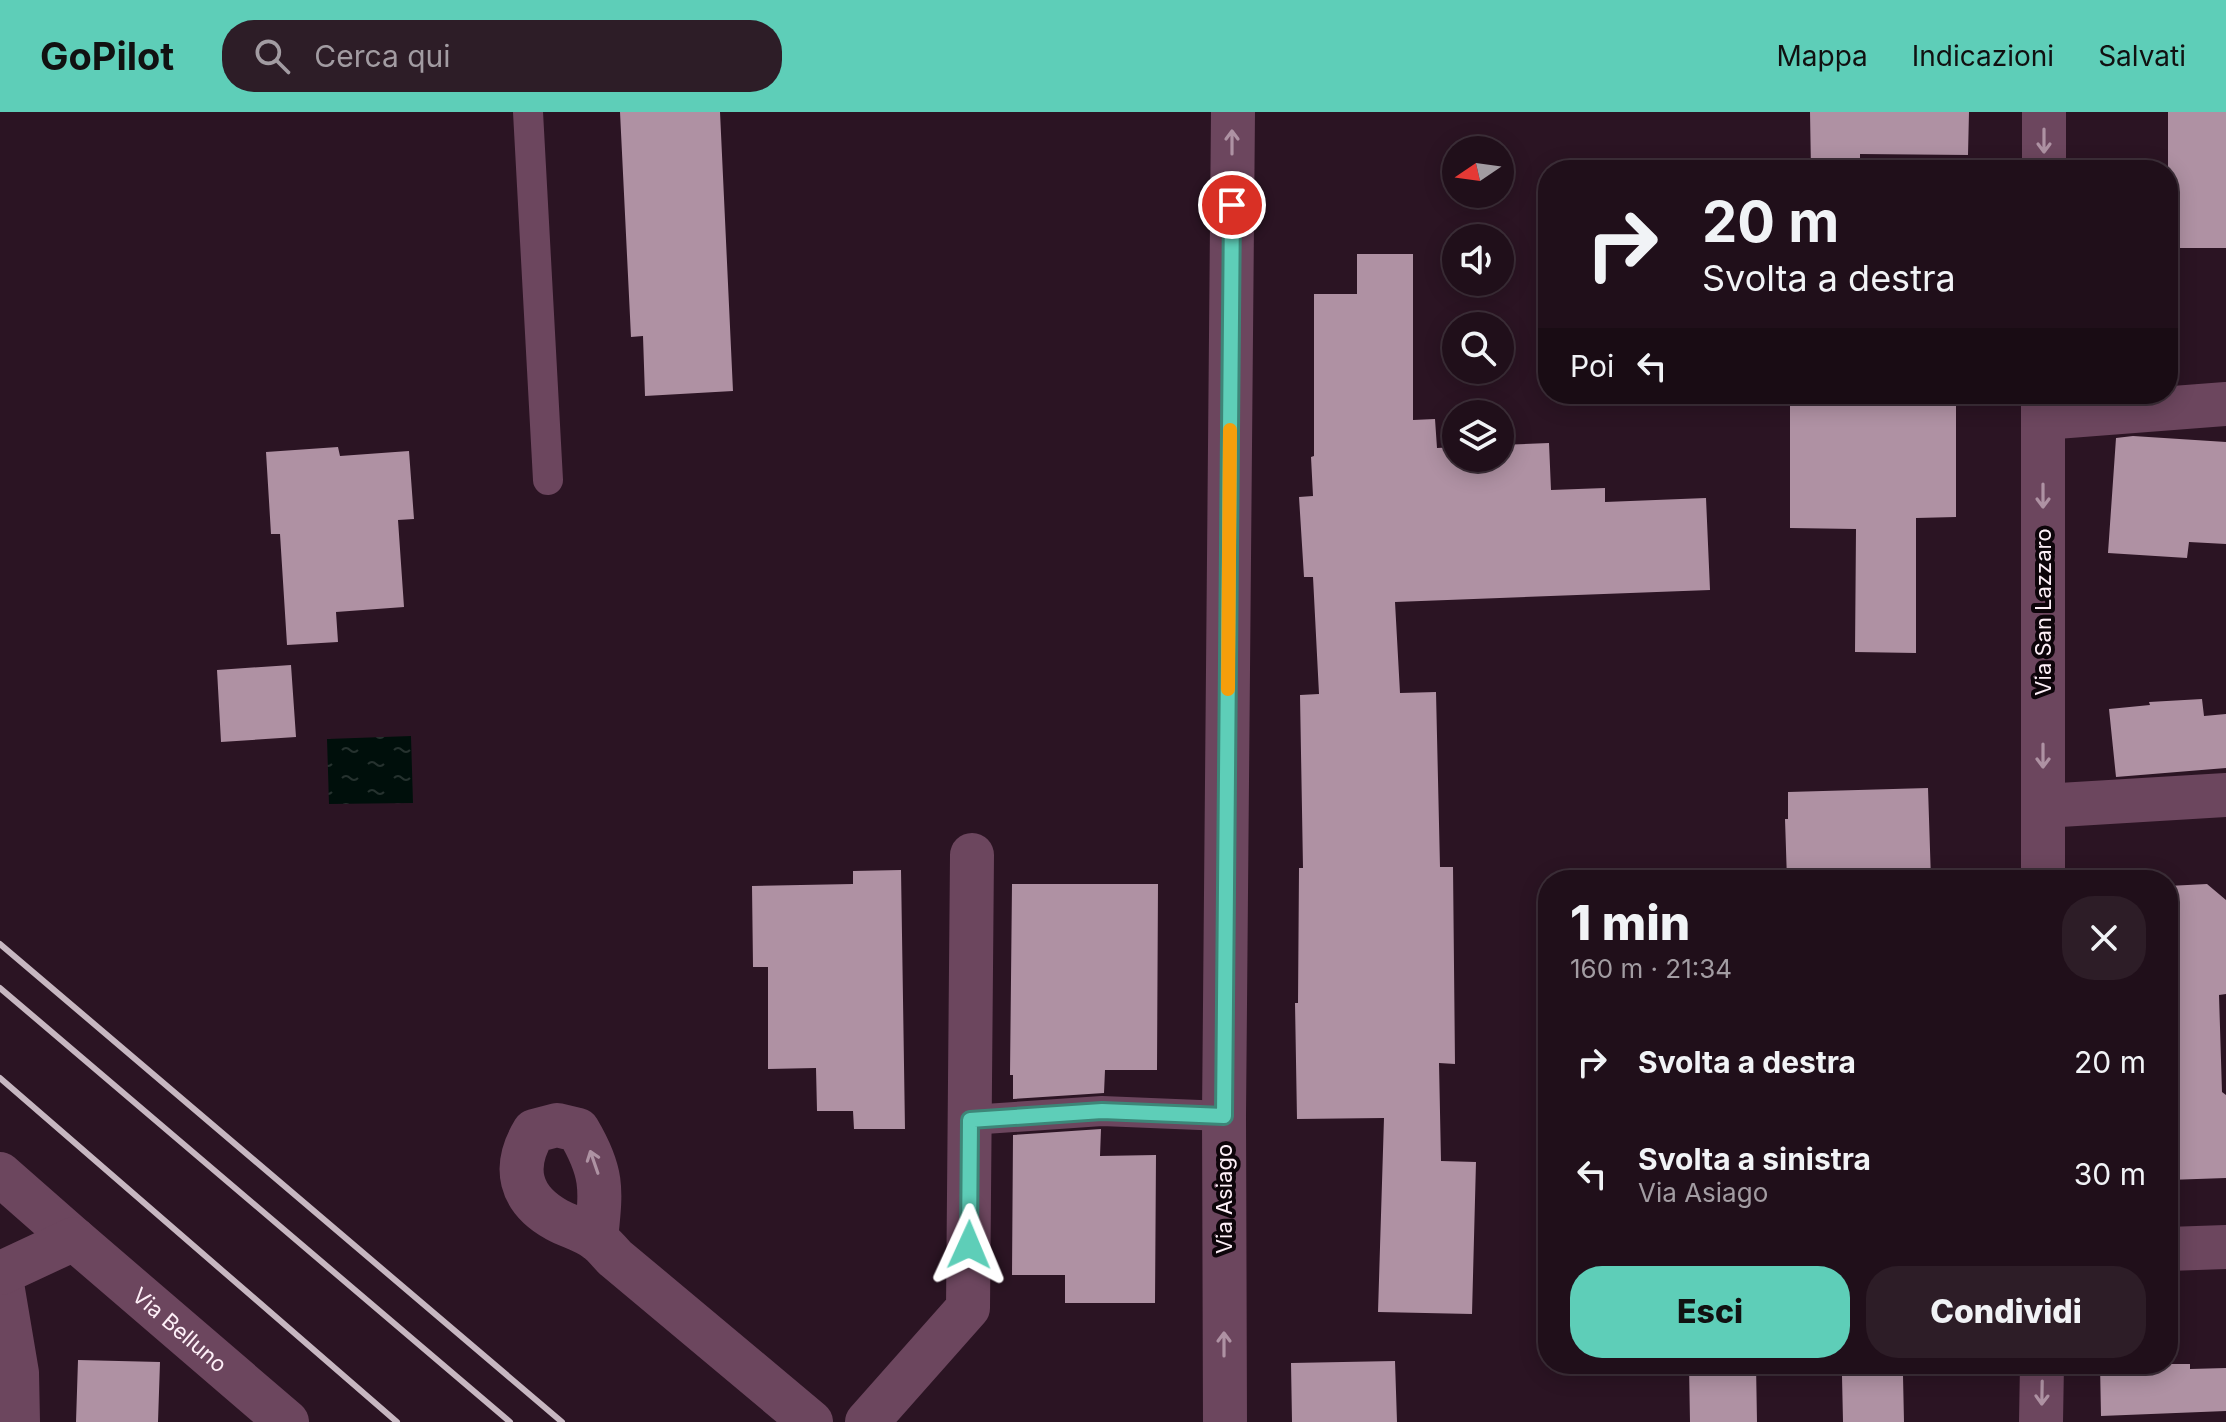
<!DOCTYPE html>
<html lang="it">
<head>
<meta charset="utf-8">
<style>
  :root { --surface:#200f1a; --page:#2d1d27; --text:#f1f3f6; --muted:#a29ca2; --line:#3d2f39; --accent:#5eceb8 }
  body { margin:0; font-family:Inter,sans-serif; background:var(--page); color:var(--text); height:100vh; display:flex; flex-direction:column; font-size:30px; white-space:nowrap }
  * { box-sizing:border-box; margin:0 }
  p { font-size:26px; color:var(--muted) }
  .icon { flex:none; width:44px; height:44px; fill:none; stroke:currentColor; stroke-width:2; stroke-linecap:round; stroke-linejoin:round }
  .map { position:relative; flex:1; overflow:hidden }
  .side { position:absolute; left:1538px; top:758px; width:640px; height:504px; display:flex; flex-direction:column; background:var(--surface); border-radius:32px; box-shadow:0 4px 20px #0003,0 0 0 2px var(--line) }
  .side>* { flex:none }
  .hud { position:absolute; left:1538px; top:48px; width:640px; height:244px; border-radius:32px; box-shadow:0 4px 20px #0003,0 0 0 2px var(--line); background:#200f1a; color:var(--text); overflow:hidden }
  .needle { width:52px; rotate:257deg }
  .fabs { position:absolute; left:1442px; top:24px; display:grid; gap:16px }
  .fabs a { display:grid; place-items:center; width:72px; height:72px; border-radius:50%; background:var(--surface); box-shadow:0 4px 20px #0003,0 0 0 2px var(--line); font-size:40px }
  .pin { position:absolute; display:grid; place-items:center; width:68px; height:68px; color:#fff; margin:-34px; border:4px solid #fff; border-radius:50%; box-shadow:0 2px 8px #0007 }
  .me { position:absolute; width:88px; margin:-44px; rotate:1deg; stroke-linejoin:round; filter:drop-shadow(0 0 6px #0008) }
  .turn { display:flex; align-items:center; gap:28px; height:168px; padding:0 32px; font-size:36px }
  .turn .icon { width:104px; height:104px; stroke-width:2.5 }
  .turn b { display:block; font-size:56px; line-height:68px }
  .then { display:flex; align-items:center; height:76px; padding:0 32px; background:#0003; gap:16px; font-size:30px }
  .round { display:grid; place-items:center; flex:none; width:84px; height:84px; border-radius:32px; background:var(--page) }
  .headline { display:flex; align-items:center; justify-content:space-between; height:136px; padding:0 32px }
  h1 { font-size:48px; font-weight:800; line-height:60px }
  .action { display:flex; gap:16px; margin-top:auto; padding:16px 32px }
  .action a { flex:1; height:92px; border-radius:32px; background:var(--accent); color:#111; font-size:32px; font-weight:800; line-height:92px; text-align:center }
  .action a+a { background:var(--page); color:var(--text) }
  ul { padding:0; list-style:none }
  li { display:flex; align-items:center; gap:24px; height:112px; padding:0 32px }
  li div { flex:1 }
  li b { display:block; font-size:30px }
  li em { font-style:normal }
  header { display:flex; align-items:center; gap:48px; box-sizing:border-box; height:112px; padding:0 40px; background:var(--accent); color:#111 }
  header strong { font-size:38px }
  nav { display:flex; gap:44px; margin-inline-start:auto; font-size:28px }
  .search { width:560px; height:72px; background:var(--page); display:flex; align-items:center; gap:20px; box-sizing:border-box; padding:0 28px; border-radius:32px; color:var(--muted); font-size:30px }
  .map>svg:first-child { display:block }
  .water { fill:url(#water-ripples) }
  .building { fill:#af91a3 }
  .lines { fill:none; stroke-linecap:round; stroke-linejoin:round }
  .lane { stroke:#6c465e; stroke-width:30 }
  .street { stroke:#6c465e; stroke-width:44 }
  .rail { stroke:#c7b7c1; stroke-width:6 }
  .oneway { stroke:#ae92a3 }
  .route-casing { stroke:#3d8678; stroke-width:20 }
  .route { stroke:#5eceb8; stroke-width:14 }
  .slow { stroke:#f59e0b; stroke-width:14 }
  .labels { text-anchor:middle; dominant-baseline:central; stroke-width:8; stroke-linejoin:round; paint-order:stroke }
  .street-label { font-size:22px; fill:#fef0f8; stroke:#0d050a }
</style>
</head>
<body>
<header>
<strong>GoPilot</strong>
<div class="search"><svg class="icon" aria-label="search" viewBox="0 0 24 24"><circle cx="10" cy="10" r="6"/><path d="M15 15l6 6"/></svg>Cerca qui</div>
<nav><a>Mappa</a><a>Indicazioni</a><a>Salvati</a></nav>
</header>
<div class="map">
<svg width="2226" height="1310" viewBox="0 0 2226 1310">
  <defs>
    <pattern id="water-ripples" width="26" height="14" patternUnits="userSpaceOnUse" patternTransform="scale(2)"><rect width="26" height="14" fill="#000f0b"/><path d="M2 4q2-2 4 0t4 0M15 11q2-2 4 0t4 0" fill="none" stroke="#26322f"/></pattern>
  </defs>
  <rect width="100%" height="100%" fill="#2b1423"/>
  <!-- water -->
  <path class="water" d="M411,624L413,691L329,692L327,627Z"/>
  <!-- building -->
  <path class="building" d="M620,0H720L733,279L645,284L643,224L631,225Z
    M1810,0H1969L1968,43L1860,42V58H1811Z
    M2168,0H2226V136H2168Z
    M1357,142H1413V308L1435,307L1437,336L1456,335V346H1500V333L1549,331L1551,378L1605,376V390L1706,386L1710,478L1395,490L1400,581L1436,580L1440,755H1453L1455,952L1439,951L1441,1049L1476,1050L1472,1202L1378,1200L1384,1006L1297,1007L1295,891H1298L1299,756H1303L1300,583L1319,582L1313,465H1304L1299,385L1313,384L1311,345L1314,344V182H1357Z
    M1790,282H1956V405L1916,406V541L1855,540L1856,417L1790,416Z
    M2133,324L2226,330V432L2189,430L2187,446L2108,441L2116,326Z
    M338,335L340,344L409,339L414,407L398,408L404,495L336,500L338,530L287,533L280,422H271L266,340Z
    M291,553L296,625L221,630L217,558Z
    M2202,587L2204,604L2226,602V656L2116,665L2109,597L2150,593L2149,590Z
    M1928,676L1931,768H1787L1785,707H1788V680Z
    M901,758L905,1017H854L853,999H817L816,956L768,957V855H753L752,774L853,772V759Z
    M1012,772H1158L1157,958H1105L1104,981L1013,987V963H1010Z
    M2207,772L2226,788V882L2219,883L2222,980L2226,983V1066L2168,1068V774Z
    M1101,1017L1100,1044L1156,1043L1155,1191H1065V1163H1012L1013,1023Z
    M78,1248L160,1250L158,1310H76Z
    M1395,1249L1397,1310H1292L1291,1251Z
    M1689,1252H1756L1757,1310H1690Z
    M2100,1252H2190V1257L2226,1256V1299L2101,1304Z
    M1842,1264H1903L1904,1310H1843Z"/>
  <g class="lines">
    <!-- lane -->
    <path class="lane" d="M528,0L548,368
      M970,1008L1102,999L1224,1004"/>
    <!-- street -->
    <g class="street">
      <path d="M2044,58V0"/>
      <path d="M2043,306L2226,292"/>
      <path d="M2043,694L2226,683"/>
      <path d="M2043,768V282"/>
      <path d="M0,1062L74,1127"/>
      <path d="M596,1127C601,1078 604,1062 578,1018L557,1013L534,1019C512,1055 519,1087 557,1108C570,1115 586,1119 597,1128C603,1132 609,1140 615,1146L811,1310"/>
      <path d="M2168,1137L2226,1135"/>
      <path d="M0,1160L17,1261L18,1310"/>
      <path id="s1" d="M1,1161L74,1127L287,1310"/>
      <path d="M867,1310L968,1196L972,743"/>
      <path d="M1225,1310L1224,1004L1233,0"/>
      <path d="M2041,1310L2042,1252"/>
    </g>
    <!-- rail -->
    <path class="rail" d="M0,832L562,1310
      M0,876L510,1310
      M0,966L397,1310"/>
  </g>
  <!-- one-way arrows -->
  <defs><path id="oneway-shaft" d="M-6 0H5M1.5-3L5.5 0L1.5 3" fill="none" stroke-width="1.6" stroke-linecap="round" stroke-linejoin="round" transform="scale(2)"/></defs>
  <g class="oneway">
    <use href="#oneway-shaft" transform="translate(2044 29) rotate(90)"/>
    <use href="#oneway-shaft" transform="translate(1232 30) rotate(-90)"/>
    <use href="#oneway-shaft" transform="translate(2043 384) rotate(90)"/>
    <use href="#oneway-shaft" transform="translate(2043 644) rotate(90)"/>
    <use href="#oneway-shaft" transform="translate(594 1050) rotate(-109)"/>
    <use href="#oneway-shaft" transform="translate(1224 1232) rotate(-90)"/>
    <use href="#oneway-shaft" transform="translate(2042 1281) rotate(91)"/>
  </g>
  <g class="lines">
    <defs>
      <path id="route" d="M969,1133L970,1008L1102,999L1224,1004L1232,93"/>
    </defs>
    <!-- route casing -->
    <use href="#route" class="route-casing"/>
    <!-- route -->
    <use href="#route" class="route"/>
    <!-- slow -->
    <path class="slow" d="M1228,577L1230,318"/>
  </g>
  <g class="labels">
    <!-- street labels -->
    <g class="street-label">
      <text transform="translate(2043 500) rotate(-90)">Via San Lazzaro</text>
      <text transform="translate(1224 1087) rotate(-90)">Via Asiago</text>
      <text stroke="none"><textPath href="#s1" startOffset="220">Via Belluno</textPath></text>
    </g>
  </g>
</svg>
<div class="fabs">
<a><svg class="needle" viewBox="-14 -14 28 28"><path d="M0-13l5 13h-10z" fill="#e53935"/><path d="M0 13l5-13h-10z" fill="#a29ca2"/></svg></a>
<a><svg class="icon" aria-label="sound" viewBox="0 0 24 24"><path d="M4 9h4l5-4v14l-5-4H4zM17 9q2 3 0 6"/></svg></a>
<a><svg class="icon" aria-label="search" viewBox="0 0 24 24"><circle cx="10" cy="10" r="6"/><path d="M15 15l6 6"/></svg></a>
<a><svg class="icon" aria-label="layers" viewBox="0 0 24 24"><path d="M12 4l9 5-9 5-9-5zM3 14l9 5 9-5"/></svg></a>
</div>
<div class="pin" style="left:1232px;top:93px;background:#d93025"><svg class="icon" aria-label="arrive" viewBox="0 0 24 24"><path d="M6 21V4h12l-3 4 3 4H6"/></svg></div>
<svg class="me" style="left:969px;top:1133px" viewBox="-20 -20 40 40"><path d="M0-17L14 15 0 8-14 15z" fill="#5eceb8" stroke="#fff" stroke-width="4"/></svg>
<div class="hud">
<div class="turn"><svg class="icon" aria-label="right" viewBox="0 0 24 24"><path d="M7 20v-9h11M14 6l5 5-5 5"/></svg><div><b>20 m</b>Svolta a destra</div></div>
<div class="then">Poi<svg class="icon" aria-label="left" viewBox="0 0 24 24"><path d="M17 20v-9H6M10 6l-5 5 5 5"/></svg></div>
</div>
<section class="side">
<div class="headline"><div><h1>1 min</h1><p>160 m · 21:34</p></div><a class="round"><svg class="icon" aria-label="close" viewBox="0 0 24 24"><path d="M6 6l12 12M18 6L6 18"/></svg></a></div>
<ul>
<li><svg class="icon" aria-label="right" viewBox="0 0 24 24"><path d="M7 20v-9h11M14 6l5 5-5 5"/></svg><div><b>Svolta a destra</b></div><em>20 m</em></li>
<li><svg class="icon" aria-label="left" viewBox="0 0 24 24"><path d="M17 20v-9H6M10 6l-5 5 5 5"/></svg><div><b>Svolta a sinistra</b><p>Via Asiago</p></div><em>30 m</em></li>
</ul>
<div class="action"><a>Esci</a><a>Condividi</a></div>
</section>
</div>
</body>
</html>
